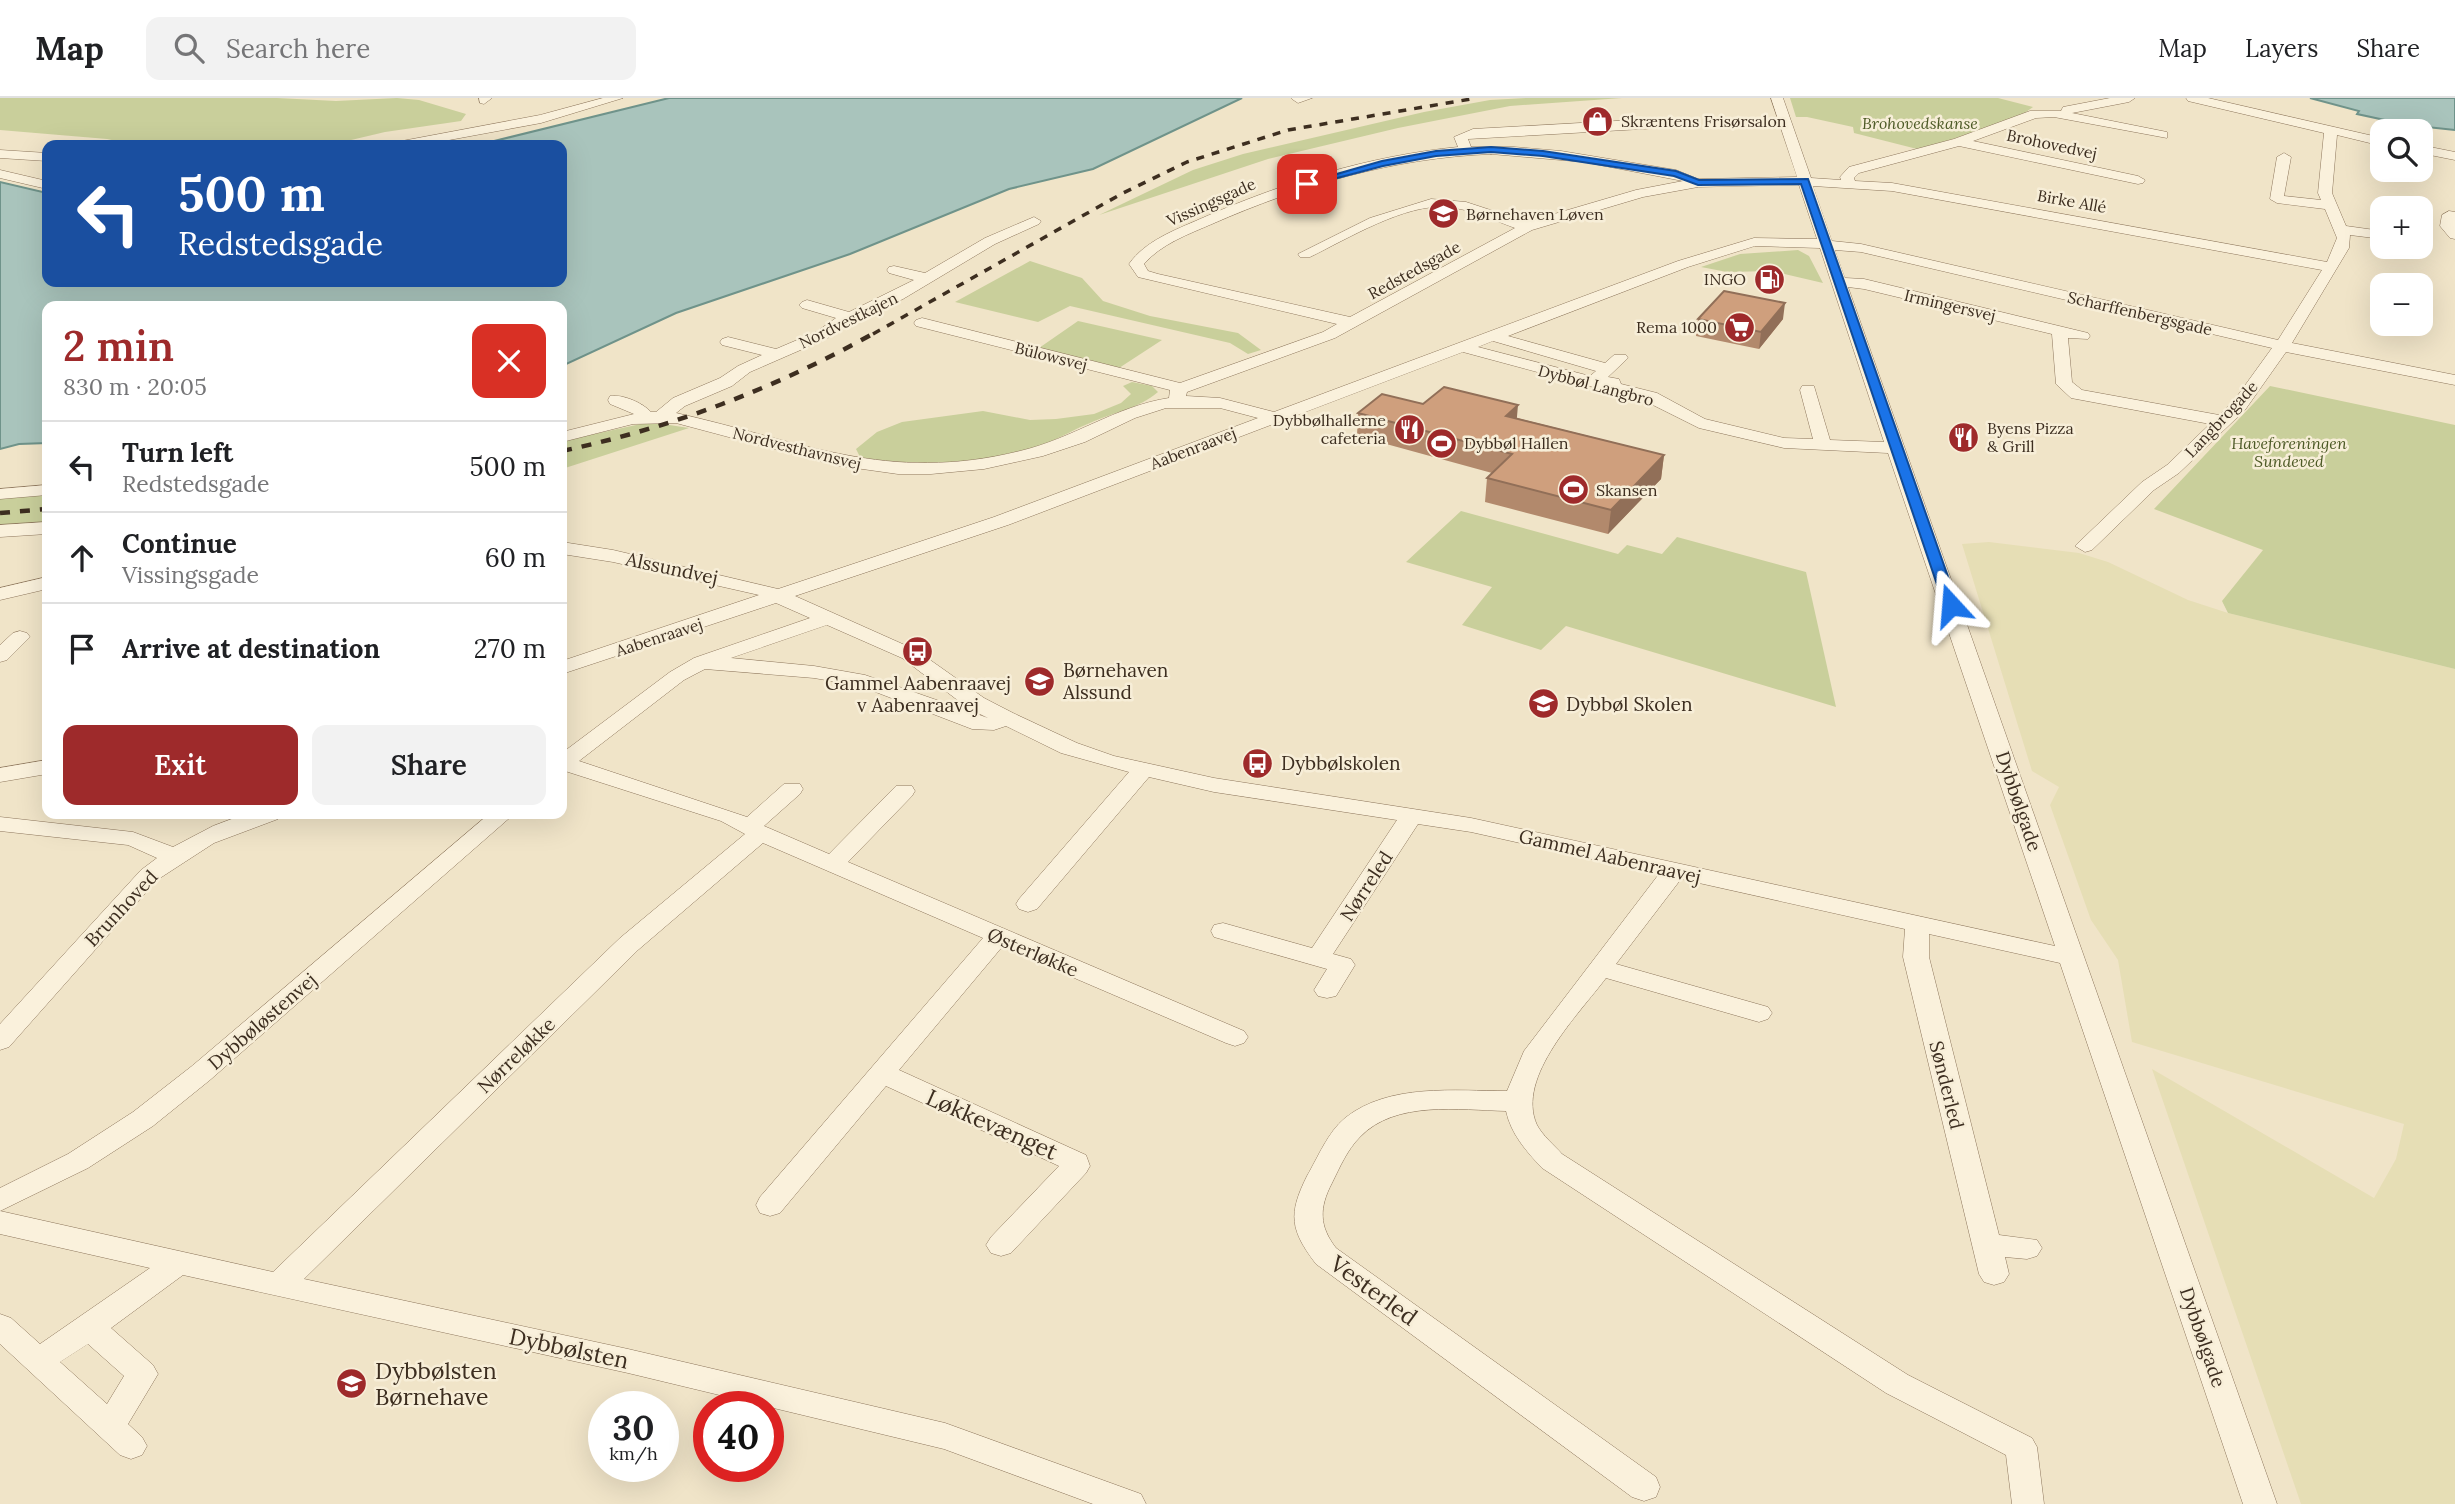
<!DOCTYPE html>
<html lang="en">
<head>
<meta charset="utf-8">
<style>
  :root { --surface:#fff; --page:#f2f2f2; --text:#202124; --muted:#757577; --line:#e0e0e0; --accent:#9e2a2b }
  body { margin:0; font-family:Lora,serif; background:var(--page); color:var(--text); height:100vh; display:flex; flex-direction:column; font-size:26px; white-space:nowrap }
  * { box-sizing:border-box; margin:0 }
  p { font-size:23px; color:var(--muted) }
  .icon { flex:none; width:38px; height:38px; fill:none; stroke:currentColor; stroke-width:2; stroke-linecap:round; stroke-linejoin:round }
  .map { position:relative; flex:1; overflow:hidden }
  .details { position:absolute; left:42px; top:203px; width:525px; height:518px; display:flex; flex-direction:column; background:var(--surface); border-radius:14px; box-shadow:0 7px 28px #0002 }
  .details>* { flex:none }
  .top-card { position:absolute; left:42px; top:42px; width:525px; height:147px; border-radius:14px; box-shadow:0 7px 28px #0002; background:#1a4fa0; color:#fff; overflow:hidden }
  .fabs { position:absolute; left:2370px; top:21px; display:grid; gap:14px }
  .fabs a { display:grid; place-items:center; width:63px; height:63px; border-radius:14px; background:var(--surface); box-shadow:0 7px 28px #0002; font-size:35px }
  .speed { position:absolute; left:588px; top:1293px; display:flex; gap:14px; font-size:35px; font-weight:700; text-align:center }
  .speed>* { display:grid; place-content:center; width:91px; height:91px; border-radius:50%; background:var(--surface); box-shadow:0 7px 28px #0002; line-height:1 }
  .speed small { font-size:18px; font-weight:400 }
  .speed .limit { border:10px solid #d22; background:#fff; color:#111 }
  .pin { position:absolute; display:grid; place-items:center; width:60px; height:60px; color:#fff; margin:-30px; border-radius:14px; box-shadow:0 4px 10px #0006 }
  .me { position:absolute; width:77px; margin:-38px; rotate:341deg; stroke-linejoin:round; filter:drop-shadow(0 0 5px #0008) }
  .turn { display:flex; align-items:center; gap:24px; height:147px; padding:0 21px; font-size:32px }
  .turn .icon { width:91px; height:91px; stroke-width:2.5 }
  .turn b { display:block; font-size:49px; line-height:60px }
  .round { display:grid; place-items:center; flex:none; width:74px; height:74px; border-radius:14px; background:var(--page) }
  .overview { display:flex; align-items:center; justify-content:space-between; height:119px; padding:0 21px }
  h1 { font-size:42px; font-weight:600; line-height:52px; color:var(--accent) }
  .action { display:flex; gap:14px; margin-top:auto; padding:14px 21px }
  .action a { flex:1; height:80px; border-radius:14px; background:var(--accent); color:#fff; font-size:28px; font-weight:600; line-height:80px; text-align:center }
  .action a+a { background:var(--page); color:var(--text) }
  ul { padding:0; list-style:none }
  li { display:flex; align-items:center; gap:21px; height:91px; padding:0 21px; border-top:2px solid var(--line) }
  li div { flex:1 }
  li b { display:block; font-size:26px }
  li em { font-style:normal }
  header { display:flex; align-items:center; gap:42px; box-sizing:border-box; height:98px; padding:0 35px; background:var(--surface); border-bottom:2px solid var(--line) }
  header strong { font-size:33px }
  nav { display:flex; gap:38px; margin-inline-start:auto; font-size:24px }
  .search { width:490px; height:63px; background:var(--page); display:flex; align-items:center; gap:18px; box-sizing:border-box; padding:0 24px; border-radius:14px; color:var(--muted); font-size:26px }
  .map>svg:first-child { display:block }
  .farmland { fill:#e6deb5 }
  .green { fill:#c9cf9b }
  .water { fill:#a9c4bc; stroke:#6f938a; stroke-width:2 }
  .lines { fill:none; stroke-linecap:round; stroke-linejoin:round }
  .minor-casing { stroke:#8d765c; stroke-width:1 }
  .minor { fill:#faf1dc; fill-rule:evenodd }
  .rail-far1 { stroke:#3d2e20; stroke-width:3.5; stroke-dasharray:8 8; stroke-linecap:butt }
  .rail { stroke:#3d2e20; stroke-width:4.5; stroke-dasharray:10 10; stroke-linecap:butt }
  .wall { fill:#b2896c }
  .shaded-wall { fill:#916f58 }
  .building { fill:#cf9f7d; stroke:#916f58; stroke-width:2 }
  .route { fill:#1a73e8; stroke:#114b97; stroke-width:2 }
  .labels { text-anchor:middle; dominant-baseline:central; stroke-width:5; stroke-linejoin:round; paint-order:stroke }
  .far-poi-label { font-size:16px; fill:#3d2e20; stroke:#f7eed8; text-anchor:start }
  .far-park-label { font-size:16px; font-style:italic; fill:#4d5a26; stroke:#f7eed8 }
  .far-street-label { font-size:16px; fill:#3d2e20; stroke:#f7eed8 }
  .street-label { font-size:19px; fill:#3d2e20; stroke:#f7eed8 }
  .poi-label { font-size:19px; fill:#3d2e20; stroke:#f7eed8; text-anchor:start }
  .near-street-label { font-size:23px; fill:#3d2e20; stroke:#f7eed8 }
  .near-poi-label { font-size:23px; fill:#3d2e20; stroke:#f7eed8; text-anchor:start }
</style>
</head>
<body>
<header>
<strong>Map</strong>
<div class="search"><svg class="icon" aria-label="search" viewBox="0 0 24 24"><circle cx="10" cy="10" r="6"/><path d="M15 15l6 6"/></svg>Search here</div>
<nav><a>Map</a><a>Layers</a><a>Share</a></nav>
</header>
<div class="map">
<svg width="2455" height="1406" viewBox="0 0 2455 1406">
  <rect width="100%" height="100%" fill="#f0e4c8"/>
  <!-- farmland -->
  <path class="farmland" d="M1989,444L2079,455L2108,464L2188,502L2228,515L2455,571V1406H2301L2152,971L2374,1100L2396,1061L2404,1026L2132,944L2118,862L2091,822L2050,707L2059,689L2032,673L1962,446Z"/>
  <!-- green -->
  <path class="green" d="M0,0H277L336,3L397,0L419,2L466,16L461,23L385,34L330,47H135L107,41L0,32Z
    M1526,0H1622L1510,8L1398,30L1268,61L1099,117L1193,72L1243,56L1424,14L1490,2Z
    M1790,0H1998L2033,9L2026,14L2028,15L1921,52L1854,35L1853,29L1807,19H1796Z
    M1798,152L1809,158L1823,185L1772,173L1727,174L1701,169L1740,156Z
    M1030,163L1082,180L1103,203L1150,218L1238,235L1261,252L1248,256L1230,245L1070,208L1038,224L955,204Z
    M1078,223L1162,242L1119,270L1039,250Z
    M1132,284L1152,288L1158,294C1138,311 1114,314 1090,325C1075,331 1061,339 1046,346C996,366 912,369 860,359L856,351L877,334L902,324L983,313L1030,322L1056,321L1094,316L1121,305L1131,296L1123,288Z
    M2270,288L2455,327V571L2228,515L2222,503L2263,452L2154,411Z
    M650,324L689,330L562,371V343Z
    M47,396V424L0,427V399Z
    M1461,413L1618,456L1627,447L1662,456L1677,439L1806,474L1836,609L1566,528L1541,552L1462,527L1492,489L1406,464Z"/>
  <!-- water -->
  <path class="water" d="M669,0H1242L1093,71L1009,91L850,156L676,215L562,268V208H47V345L19,346L0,351V84L47,95V184H562V47H478Z
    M2310,0H2455V32L2408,27L2357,16L2359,13Z"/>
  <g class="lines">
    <defs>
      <path id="minor" d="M479,0H492L484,6L480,5Z
        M603,0H623L541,25L422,47H395L402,43L540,17Z
        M1312,0L1298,5L1292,1V0Z
        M1771,0H1783L1811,80L1841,82L1840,79L1849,69L1954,41L2030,13H2061L2063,9L2110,0H2135L2129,4L2072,15L2167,34V40L2054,19L2036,20L1973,43L2138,78L2145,82L2143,85L2138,86L1959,48L1859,75L1854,80L1855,83L1892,85L2327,164L2337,140L2325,111L2277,105L2270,101L2277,59L2284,55L2291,59L2284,98L2321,102L2318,95L2324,35L2188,3L2186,0H2208L2382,40V48L2337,37L2332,95L2346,128L2382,133V141L2350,137L2349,150L2292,245L2455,277V287L2286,254L2245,312L2179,375L2154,392L2092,452L2085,454L2075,448L2142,384L2167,367L2210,326L2071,300L2056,286L2052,236L1864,191L1848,189L2277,1406H2243L2060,865L1929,836V859L1999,1137L2037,1142L2042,1150L2037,1158L2027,1161L2005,1159L2009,1176L2004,1184L1994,1187L1984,1184L1979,1176L1903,859L1905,831L1681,781L1616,866L1768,909L1772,915L1768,921L1759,924L1606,880C1580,915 1515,979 1537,1027C1543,1038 1554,1047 1562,1056L1908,1277L2032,1340L2037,1349L2044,1406H2012L2006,1357L1886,1295L1542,1070C1526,1053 1511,1036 1506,1013C1460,1012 1395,1002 1360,1039C1347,1052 1340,1069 1332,1085C1319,1110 1319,1128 1336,1150L1656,1379L1660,1389L1656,1399L1644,1403L1632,1399L1316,1166C1290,1132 1288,1116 1307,1078C1318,1059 1328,1034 1345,1020C1389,985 1455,993 1507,993L1524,953L1659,776L1471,734L1418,726L1333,856L1351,861L1355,867L1336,898L1327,900L1318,898L1314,892L1327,871L1214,839L1211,833L1214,827L1223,825L1312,850L1397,722L1214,694L1149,679L1037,811L1028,814L1019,811L1016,806L1019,801L1129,674L1061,655L1006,628L994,632L972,631L860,588L814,580L705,571L684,582L579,663L747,719L784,686H800L803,691L800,696L764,728L829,756L896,688H912L915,693L912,698L848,764L1244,933L1248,939L1244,945L1235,948L1226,945L1002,849L899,972L1086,1057L1090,1068L1086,1075L1011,1155L1001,1158L991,1155L986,1147L991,1139L1059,1068L886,988L780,1115L770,1118L760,1115L756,1107L760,1099L983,840L763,745L638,852L304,1181L628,1251L945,1325L1141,1396L1146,1406H1093L944,1351L628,1275L183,1177L111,1230L153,1267L158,1276L128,1326L142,1339L147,1348L142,1357L131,1361L120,1357L0,1246V1216L11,1220L40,1246L150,1170L0,1136V1113L273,1174L620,840L745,736L721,723L562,672V655L670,574L694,560L810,520L776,505L562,576V563L759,497L613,464L562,456V444L613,452L778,491L994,419L1258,320L1220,310H1166L1135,320L1085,344L1043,358L984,371L931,376H898L834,367L676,325L633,326L562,344V334L634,316L610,306L608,302L610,298C623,296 643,305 651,314H656L673,300L720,280L738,268L762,257L722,247L720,244L722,241L728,239L776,251L816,234L836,220L802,210L799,207L802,204L807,202L849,214L914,182L889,175L887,172L889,169L894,168L925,175L985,140L1034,119L1041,123L1039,126L995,146L903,201L839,230L828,240L750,274L732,288L685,308L676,315C801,343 887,386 1020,353C1072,341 1116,308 1169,300L1170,292L916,228L914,225L916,222L922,220L1180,285L1323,234L1337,226L1138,179L1129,166C1145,143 1175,132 1200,121C1282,85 1368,58 1458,49L1454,39L1473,31L1651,21L1659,24V30L1468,41L1471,49H1514L1561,53L1676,72L1698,81L1797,79ZM1491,56L1584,64L1683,83L1636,92L1527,124L1466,104L1431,101L1370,120L1298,156L1300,159H1310C1347,141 1406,105 1447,109C1471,111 1493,122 1515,130L1350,219L1158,176L1148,173L1144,166C1161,146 1189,136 1212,126C1301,87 1393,60 1491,56ZM1799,87L1817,141L1754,140L1678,163L1274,314L1220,300L1186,298L1187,294L1335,240L1532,132L1643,99L1698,89ZM1813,88L1892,93L2322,172L2278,242L1861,146L1832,143ZM1755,148L1820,150L1884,344L1830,342L1814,288H1802L1800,292L1813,341L1784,340L1705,321L1657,295L1621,286L1619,281L1608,279L1628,260L1626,257H1614L1605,265L1508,238L1688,169ZM1835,152L1861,154L2272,250L2233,304L2219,317L2082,292L2072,284L2068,240L2088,241L2090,238L2088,235L1864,181L1845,180ZM1493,243L1596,273L1590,278L1478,249ZM1463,254L1645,303L1699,330L1784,350L1888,355L2055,848L1471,720L1214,680L1114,658L1077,645L1013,615L984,600L916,552L795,498L1008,427ZM827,527L902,560L968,610L988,620L865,577L814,568L731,560ZM88,1246L124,1278L107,1306L60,1264Z
        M2420,47L2455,54V62L2420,55Z
        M0,52L47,55V63L0,60Z
        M0,72L47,83V91L0,80Z
        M2449,113L2455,114V141L2450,140L2440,128L2442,117Z
        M47,387V397L0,401V391Z
        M47,424V436L0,439V427Z
        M47,479V491L0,502V490Z
        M20,533L27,535L30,539L7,562L0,564V547L13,535Z
        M47,662V676L0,684V670Z
        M245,716H281L278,721L214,745L157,782L9,949L0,952V926L141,772L157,760L128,747L0,733V719L133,734L173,749L213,728Z
        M489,716H514L210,982L153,1028L88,1070L0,1113V1090L68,1056L133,1014L192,968Z"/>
    </defs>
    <!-- minor casing -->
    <use href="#minor" class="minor-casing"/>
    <!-- minor -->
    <use href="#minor" class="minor"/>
    <!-- rail-far1 -->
    <path class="rail-far1" d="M873,236L1123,95L1187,64L1288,32L1477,0"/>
    <!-- rail -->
    <path class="rail" d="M562,353C674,329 776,290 876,234
      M0,415L47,411"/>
  </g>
  <!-- wall -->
  <path class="wall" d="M1698,221H1783L1759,251L1696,238Z
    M1358,315L1517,320L1664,357L1661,381L1608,436L1485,404L1487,380L1492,375L1357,338Z"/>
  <!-- shaded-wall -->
  <path class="shaded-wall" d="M1785,205L1783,221L1759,251L1761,234Z
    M1518,307L1516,330L1506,318Z
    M1664,357L1661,381L1608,436L1611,412Z"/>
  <!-- building -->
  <path class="building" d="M1724,193L1785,205L1761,234L1698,221Z
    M1444,289L1518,307L1506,318L1664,357L1611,412L1487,380L1512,356L1358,315L1382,296L1423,306Z"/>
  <!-- route -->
  <path class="route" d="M1491,49L1543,53L1676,73L1699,82L1808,81L1958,507L1956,510L1951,511L1944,507L1801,86L1698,87L1674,78L1543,58L1491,54L1436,58L1383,68L1307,88L1302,86L1382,63L1436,53Z"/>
  <!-- icons -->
  <defs>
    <symbol id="shop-disc" viewBox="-11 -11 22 22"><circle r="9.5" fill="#9e2a2b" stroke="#f7eed8"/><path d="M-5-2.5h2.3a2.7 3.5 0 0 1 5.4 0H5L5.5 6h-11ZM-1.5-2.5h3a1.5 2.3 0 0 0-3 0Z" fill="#fff"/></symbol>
    <symbol id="school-disc" viewBox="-11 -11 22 22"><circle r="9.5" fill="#9e2a2b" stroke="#f7eed8"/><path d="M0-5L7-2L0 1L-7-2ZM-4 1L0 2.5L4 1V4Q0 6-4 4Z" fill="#fff"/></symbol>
    <symbol id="fuel-disc" viewBox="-11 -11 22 22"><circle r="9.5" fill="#9e2a2b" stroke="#f7eed8"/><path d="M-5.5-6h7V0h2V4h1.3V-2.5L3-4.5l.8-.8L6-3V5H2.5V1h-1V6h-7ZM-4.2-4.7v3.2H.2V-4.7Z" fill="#fff"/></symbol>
    <symbol id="supermarket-disc" viewBox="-11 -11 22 22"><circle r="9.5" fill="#9e2a2b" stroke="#f7eed8"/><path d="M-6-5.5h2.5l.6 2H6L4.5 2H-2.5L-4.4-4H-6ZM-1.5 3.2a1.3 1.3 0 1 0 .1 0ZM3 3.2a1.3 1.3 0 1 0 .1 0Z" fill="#fff"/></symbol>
    <symbol id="restaurant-disc" viewBox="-11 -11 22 22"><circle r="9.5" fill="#9e2a2b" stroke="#f7eed8"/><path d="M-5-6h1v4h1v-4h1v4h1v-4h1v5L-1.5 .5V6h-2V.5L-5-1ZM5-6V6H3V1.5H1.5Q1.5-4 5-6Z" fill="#fff"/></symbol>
    <symbol id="stadium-disc" viewBox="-11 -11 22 22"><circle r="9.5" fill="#9e2a2b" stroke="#f7eed8"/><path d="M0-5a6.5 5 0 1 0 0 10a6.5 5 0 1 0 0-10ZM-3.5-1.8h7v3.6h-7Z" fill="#fff"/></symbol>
    <symbol id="bus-disc" viewBox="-11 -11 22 22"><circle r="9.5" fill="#9e2a2b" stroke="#f7eed8"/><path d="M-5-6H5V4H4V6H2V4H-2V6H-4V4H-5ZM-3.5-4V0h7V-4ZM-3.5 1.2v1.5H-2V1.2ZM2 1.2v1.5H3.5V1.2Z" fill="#fff"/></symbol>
  </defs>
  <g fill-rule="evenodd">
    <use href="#shop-disc" x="1580" y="6" width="35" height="35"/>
    <use href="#school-disc" x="1426" y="98" width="35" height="35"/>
    <use href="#fuel-disc" x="1752" y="164" width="35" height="35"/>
    <use href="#supermarket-disc" x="1722" y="212" width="35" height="35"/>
    <use href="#restaurant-disc" x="1392" y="314" width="35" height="35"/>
    <use href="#restaurant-disc" x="1946" y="322" width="35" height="35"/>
    <use href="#stadium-disc" x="1424" y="328" width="35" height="35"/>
    <use href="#stadium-disc" x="1556" y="374" width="35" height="35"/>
    <use href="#bus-disc" x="900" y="536" width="35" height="35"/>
    <use href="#school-disc" x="1022" y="566" width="35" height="35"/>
    <use href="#school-disc" x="1526" y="588" width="35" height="35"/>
    <use href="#bus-disc" x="1240" y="648" width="35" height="35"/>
    <use href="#school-disc" x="334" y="1268" width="35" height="35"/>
  </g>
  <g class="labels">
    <!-- far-poi labels -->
    <g class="far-poi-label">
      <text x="1621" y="23">Skræntens Frisørsalon</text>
      <text x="1466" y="116">Børnehaven Løven</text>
      <text x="1746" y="181" text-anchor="end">INGO</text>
      <text x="1717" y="229" text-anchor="end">Rema 1000</text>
      <text x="1386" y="322" text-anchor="end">Dybbølhallerne<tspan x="1386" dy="18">cafeteria</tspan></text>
      <text x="1987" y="330">Byens Pizza<tspan x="1987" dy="18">&amp; Grill</tspan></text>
      <text x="1464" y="345">Dybbøl Hallen</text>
      <text x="1596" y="392">Skansen</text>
    </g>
    <!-- far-park labels -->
    <g class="far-park-label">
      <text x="1920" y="25">Brohovedskanse</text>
      <text x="2289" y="345">Haveforeningen<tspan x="2289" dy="18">Sundeved</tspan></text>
    </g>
    <!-- far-street labels -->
    <g class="far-street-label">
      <text transform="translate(2052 46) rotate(12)">Brohovedvej</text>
      <text transform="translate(2072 103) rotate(10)">Birke Allé</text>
      <text transform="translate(1211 104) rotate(-24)">Vissingsgade</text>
      <text transform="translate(1414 172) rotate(-29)">Redstedsgade</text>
      <text transform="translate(1950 207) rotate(13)">Irmingersvej</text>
      <text transform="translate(2140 215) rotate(13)">Scharffenbergsgade</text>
      <text transform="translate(848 222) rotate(-26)">Nordvestkajen</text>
      <text transform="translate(1051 258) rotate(14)">Bülowsvej</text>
      <text transform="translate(1596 287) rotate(15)">Dybbøl Langbro</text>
      <text transform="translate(2221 321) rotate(-47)">Langbrogade</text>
      <text transform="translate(797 350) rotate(14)">Nordvesthavnsvej</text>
      <text transform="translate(1193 350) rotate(-21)">Aabenraavej</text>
      <text transform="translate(659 539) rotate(-18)">Aabenraavej</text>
    </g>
    <!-- street labels -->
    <g class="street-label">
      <text transform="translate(672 470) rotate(12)">Alssundvej</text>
      <text transform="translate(2019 703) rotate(71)">Dybbølgade</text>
      <text transform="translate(1610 758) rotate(13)">Gammel Aabenraavej</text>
      <text transform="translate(1366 788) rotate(-57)">Nørreled</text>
      <text transform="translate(121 810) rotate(-47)">Brunhoved</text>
      <text transform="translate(1033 854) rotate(23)">Østerløkke</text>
      <text transform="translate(262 923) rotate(-41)">Dybbøløstenvej</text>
      <text transform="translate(516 957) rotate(-44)">Nørreløkke</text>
      <text transform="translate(1947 987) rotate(76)">Sønderled</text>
      <text transform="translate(2203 1239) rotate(71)">Dybbølgade</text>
    </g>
    <!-- poi labels -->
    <g class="poi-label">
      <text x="1063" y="572">Børnehaven<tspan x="1063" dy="22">Alssund</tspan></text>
      <text x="918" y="585" text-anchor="middle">Gammel Aabenraavej<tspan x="918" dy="22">v Aabenraavej</tspan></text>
      <text x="1566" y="606">Dybbøl Skolen</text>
      <text x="1281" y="665">Dybbølskolen</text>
    </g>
    <!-- near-street labels -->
    <g class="near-street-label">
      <text transform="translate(992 1026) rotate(24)">Løkkevænget</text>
      <text transform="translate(1374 1192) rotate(36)">Vesterled</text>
      <text transform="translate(569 1250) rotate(12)">Dybbølsten</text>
    </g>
    <!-- near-poi labels -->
    <g class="near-poi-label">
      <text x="375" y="1272">Dybbølsten<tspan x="375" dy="26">Børnehave</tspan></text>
    </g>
  </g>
</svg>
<div class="fabs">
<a><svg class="icon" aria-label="search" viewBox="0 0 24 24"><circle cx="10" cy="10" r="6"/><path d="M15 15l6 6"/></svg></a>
<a>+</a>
<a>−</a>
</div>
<div class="speed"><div>30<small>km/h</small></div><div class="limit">40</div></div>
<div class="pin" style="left:1307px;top:86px;background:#d93025"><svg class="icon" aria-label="arrive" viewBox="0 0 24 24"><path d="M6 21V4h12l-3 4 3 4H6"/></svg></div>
<svg class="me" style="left:1951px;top:507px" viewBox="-20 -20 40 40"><path d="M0-17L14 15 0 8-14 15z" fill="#1a73e8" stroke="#fff" stroke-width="4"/></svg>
<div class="top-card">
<div class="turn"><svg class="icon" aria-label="left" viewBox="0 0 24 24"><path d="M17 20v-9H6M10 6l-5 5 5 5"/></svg><div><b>500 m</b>Redstedsgade</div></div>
</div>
<section class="details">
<div class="overview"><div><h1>2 min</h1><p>830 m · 20:05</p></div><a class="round" style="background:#d93025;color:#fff"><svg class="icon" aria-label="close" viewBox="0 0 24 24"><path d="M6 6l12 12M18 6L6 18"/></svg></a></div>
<ul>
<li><svg class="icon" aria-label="left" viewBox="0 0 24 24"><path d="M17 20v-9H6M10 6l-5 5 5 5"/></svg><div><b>Turn left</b><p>Redstedsgade</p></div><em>500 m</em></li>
<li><svg class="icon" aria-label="ahead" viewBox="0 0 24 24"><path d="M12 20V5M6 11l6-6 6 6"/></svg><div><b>Continue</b><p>Vissingsgade</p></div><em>60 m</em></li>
<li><svg class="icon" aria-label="arrive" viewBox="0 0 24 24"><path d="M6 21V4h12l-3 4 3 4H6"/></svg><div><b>Arrive at destination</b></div><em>270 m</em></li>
</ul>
<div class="action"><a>Exit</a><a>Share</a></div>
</section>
</div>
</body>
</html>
